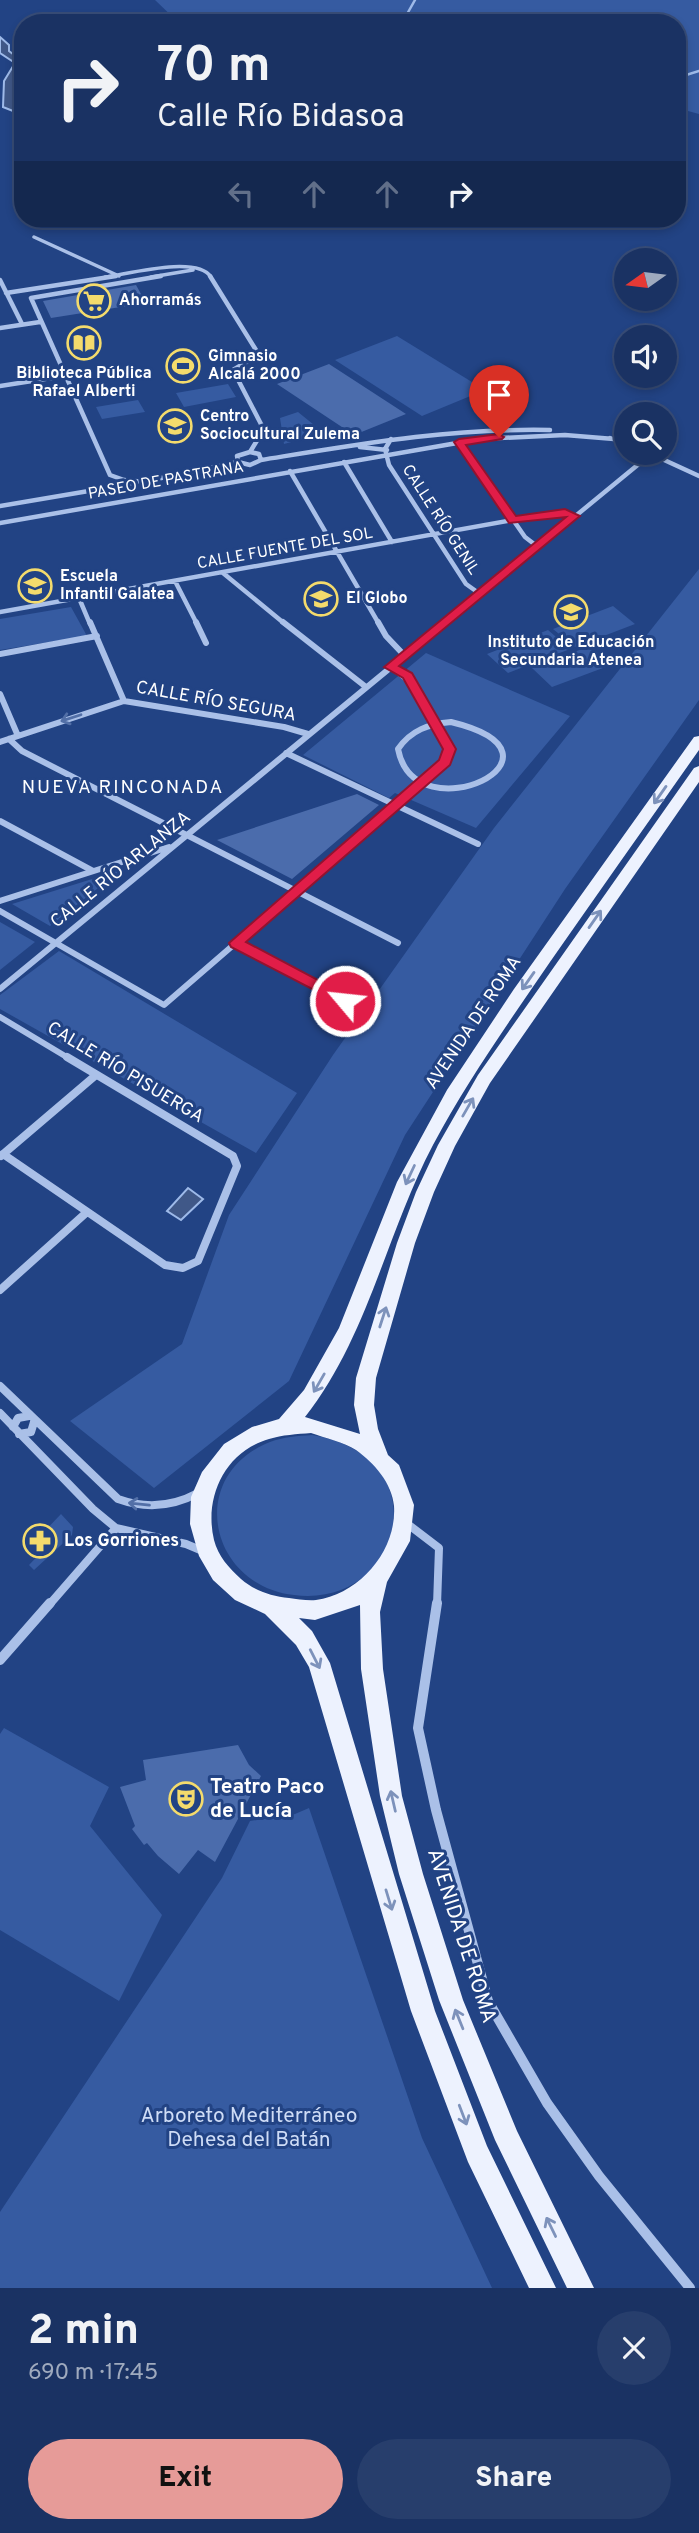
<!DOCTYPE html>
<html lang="en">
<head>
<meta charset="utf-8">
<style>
  :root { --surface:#1a3263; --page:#273e6c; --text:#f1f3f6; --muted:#9faabe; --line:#384d78; --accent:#e69b98 }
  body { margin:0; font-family:Overpass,sans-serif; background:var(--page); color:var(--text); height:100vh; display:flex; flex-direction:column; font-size:26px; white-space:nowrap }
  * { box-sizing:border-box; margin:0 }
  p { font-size:23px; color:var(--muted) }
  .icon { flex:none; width:38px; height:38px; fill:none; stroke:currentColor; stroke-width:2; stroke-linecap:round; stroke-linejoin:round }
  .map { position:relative; height:2288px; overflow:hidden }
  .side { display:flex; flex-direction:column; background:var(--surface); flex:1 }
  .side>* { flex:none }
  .top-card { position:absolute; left:14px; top:14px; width:672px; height:214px; border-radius:28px; box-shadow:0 4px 10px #0003,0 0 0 2px var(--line); background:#1a3263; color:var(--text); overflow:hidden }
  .needle { width:46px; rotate:256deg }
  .fabs { position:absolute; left:614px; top:248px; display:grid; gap:14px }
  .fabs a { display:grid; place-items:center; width:63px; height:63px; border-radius:50%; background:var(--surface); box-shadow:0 4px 10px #0003,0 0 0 2px var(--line); font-size:35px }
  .pin { position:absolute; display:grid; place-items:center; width:60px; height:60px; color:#fff; margin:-72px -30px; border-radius:50% 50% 50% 0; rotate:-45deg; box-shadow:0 0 7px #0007 }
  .pin .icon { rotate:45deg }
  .me { position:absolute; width:77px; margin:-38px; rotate:298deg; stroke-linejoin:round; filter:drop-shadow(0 0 5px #0008) }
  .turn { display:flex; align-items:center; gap:24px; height:147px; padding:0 28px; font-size:32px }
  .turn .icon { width:91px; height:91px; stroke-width:2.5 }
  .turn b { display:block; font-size:49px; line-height:60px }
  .lanes { display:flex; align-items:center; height:66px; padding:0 28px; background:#0003; justify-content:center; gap:35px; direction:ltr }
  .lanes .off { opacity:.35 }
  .round { display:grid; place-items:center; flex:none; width:74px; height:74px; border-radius:37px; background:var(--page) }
  .headline { display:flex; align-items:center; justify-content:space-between; height:119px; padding:0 28px }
  h1 { font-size:42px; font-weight:800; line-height:52px }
  .cta { display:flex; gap:14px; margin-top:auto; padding:14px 28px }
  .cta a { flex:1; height:80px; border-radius:42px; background:var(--accent); color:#111; font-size:28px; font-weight:800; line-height:80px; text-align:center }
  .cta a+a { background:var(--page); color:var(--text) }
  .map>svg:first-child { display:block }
  .green { fill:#365ba1 }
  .water { fill:#405888; stroke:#9ebae9; stroke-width:2 }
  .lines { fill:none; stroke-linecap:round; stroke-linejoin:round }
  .stream { stroke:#9ebae9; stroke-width:2.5 }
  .building { fill:#4b6cac }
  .street-far4 { stroke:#aac0e8; stroke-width:3.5 }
  .street-far3 { stroke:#aac0e8; stroke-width:4.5 }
  .street-far2 { stroke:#aac0e8; stroke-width:6 }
  .street-far1 { stroke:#aac0e8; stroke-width:8 }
  .street { stroke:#aac0e8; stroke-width:10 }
  .primary { fill:#edf2fe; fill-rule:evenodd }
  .oneway { stroke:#526fa7 }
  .oneway2 { stroke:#7d92bb }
  .route { fill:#e11d48; stroke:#92132f; stroke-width:2 }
  .labels { text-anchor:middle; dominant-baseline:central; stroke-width:6; stroke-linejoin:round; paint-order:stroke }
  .far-poi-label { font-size:16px; font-weight:bold; fill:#fff; stroke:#224384; text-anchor:start }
  .far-street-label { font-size:16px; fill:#fff; stroke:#224384 }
  .street-label { font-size:18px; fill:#fff; stroke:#224384 }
  .poi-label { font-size:18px; font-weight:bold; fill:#fff; stroke:#224384; text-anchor:start }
  .neighbourhood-label { font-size:19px; letter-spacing:2px; fill:#fff; stroke:#224384 }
  .near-poi-label { font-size:21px; font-weight:bold; fill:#fff; stroke:#224384; text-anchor:start }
  .near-street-label { font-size:21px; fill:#fff; stroke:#224384 }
  .near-park-label { font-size:21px; fill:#cedcf6; stroke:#224384 }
</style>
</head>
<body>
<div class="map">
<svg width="699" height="2288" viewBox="0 0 699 2288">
  <rect width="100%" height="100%" fill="#224384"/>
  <!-- green -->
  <path class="green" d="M155,0H699V114L677,108V23H179Z
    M397,336L485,390L422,416L335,360Z
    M228,384L236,397L184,407L176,393Z
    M138,400L145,412L102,419L96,407Z
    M298,412L324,433L284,444L280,418Z
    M699,569V700L565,889L405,1135L289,1381L154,1488L70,1421L182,1344L229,1215L333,1055L494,828Z
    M613,606L635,624L575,647L553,629Z
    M71,607L87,636L0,650V619Z
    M548,630L570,649L508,673L487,654Z
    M590,646L611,665L552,687L532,668Z
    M426,653L570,716L476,828L395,793L389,798L303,755Z
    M121,870L50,926L12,904Z
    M0,922L35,942L0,970Z
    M59,951L297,1093L256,1153L0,1009V995Z
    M312,1435C442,1456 403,1609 294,1595C208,1585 186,1475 270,1442C283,1437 298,1436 312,1435Z
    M61,1514L73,1527L72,1535L34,1570L29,1565L48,1545L40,1536Z
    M4,1728L109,1787L90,1826L162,1915L119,2001L0,1930V1734Z
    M309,1808L422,2138L492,2288H0V2212L222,1878L250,1821L295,1814Z"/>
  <!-- water -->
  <path class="water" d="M0,37L9,45V51L23,62C23,70 22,82 14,87L15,104L23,109V115L3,107L4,81L15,63L0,53Z
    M188,1188L203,1199L181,1220L167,1211Z"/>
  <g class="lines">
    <!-- stream -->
    <path class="stream" d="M402,23L415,0
      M683,76L699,71"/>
  </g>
  <!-- building -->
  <path class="building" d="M136,285L146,303L51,318L43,301Z
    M329,364L406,414L354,435L277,384Z
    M357,794L379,805L292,879L217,840Z
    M238,1745L249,1765L261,1776L215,1862L198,1850L179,1874L158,1856L147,1843L144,1845L132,1829L135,1826L120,1787L146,1780L143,1760Z"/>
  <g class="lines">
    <!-- street-far4 -->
    <path class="street-far4" d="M34,237L119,276
      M105,277C128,274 197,255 211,277
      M151,277L193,270"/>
    <!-- street-far3 -->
    <path class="street-far3" d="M210,276L256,350L253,358L233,370L261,424V434L250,452
      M0,280L22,324
      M6,293L116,276
      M0,328L40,322
      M0,386L64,376
      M610,438L626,444
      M391,439L385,449L389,465L466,584L480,594
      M459,442L525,537L538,547
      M360,447L387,450
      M649,453L699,476
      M238,462L250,465L261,460C360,444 449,428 550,430
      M238,462L237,456L250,452L259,454L261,460
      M344,462L392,542
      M290,471L379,624
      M142,482L238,462
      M145,482L124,480L110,475L31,298L161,276
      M0,506L130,484
      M0,523L480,439L565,435L614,439
      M223,573L285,624
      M175,581L197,624
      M79,598L90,624
      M0,612L552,513L565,512L574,516
      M444,624L651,454"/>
    <!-- street-far2 -->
    <path class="street-far2" d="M90,622L124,701
      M196,622L206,643
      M283,622L366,687
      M378,622L386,636L404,655
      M0,654L97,636
      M0,694L18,736
      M451,722C587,755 415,837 398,749C411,730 429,724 451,722Z
      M9,739L22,751L398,943
      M0,742L124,701L284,727L308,734
      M286,753L478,844
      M0,821L93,871
      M0,901L169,847
      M0,911L164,1005L445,762L450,749C433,719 422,684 390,667
      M236,943L345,1001
      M0,989L446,622
      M0,1017L70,1059"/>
    <!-- street-far1 -->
    <path class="street-far1" d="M3,1154L165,1265L183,1268L198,1261L237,1166L233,1156L67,1057
      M1,1156L96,1075
      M0,1290L87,1212
      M0,1386L118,1499C146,1509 172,1507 198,1493
      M0,1413L93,1509L116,1528L186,1544L205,1552
      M13,1427L18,1418L29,1416
      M19,1434L31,1432L34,1422
      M405,1522L439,1548L437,1605
      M49,1605L116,1528"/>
    <!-- street -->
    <path class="street" d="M437,1603L418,1728L436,1810L488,2001L547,2103L599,2176L690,2288
      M0,1660L50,1603"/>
    <!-- primary -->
    <path class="primary" d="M699,736V750C649,821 599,892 550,962C509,1022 467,1081 433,1145C386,1234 368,1337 305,1417L360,1434L354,1405L356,1378L397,1243L416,1192L438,1145L478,1075L694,768L699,766V782L490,1083L455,1146L434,1192L415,1243L376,1378L374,1405L378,1429L388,1455L399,1465L414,1505L410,1541L387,1582L380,1612L383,1669L402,1796L423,1874L463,2000L517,2131L594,2288H567L495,2140L439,2000L399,1874L380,1796L361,1669L360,1605L315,1620L299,1618L312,1631L330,1663L435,2011L487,2146L556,2288H529L468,2162L411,2011L309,1667L296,1645L265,1614L235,1600L213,1580L199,1556L190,1524L191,1497L202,1472L224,1444L252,1427L279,1419L304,1390L339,1328L397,1182L447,1090L514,989L694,737ZM311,1433C325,1438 344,1442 356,1450C374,1463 392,1483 394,1506C397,1550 360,1594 316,1600C308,1601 297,1599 289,1598C271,1596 255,1591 241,1579C229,1568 218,1556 214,1540C204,1498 224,1452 269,1439C282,1435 297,1434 311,1433Z"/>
  </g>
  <!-- one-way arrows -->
  <defs><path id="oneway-shaft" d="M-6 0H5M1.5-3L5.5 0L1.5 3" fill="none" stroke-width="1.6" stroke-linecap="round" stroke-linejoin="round" transform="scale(1.75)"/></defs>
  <g class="oneway">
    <use href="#oneway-shaft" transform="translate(71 718) rotate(162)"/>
    <use href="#oneway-shaft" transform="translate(139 1504) rotate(-174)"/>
  </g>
  <g class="oneway2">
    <use href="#oneway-shaft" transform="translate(660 795) rotate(125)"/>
    <use href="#oneway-shaft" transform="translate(595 919) rotate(-55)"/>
    <use href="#oneway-shaft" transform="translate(528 981) rotate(125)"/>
    <use href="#oneway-shaft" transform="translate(468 1107) rotate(-60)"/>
    <use href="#oneway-shaft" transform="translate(410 1175) rotate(115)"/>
    <use href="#oneway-shaft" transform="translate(383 1317) rotate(-72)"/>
    <use href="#oneway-shaft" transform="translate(319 1383) rotate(120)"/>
    <use href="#oneway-shaft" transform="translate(315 1659) rotate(63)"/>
    <use href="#oneway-shaft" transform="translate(393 1801) rotate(-103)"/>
    <use href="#oneway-shaft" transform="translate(389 1900) rotate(73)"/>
    <use href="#oneway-shaft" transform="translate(459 2019) rotate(-112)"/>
    <use href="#oneway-shaft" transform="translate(463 2115) rotate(69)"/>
    <use href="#oneway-shaft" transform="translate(551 2227) rotate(-116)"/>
  </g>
  <!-- route -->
  <path class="route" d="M499,434L504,437L502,439L466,445L516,516L565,509L580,516L399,666L412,673L456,749L450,765L246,942L350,997L352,1001L345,1006L231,947L229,943L439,760L443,749L403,678L384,667L566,517L509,523L454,442L459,439Z"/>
  <!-- icons -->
  <defs>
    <symbol id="supermarket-ring" viewBox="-11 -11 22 22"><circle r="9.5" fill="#224384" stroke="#f4db6c" stroke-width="1.5"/><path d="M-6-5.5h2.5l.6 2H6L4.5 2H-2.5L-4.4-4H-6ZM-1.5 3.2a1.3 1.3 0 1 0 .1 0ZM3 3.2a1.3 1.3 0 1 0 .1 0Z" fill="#f4db6c"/></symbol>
    <symbol id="library-ring" viewBox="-11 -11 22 22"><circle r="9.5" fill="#224384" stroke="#f4db6c" stroke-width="1.5"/><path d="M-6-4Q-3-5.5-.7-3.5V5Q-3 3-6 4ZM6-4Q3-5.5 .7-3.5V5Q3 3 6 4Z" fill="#f4db6c"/></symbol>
    <symbol id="stadium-ring" viewBox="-11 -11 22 22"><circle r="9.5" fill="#224384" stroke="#f4db6c" stroke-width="1.5"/><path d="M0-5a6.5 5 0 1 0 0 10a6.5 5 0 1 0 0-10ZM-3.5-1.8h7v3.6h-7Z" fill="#f4db6c"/></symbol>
    <symbol id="school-ring" viewBox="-11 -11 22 22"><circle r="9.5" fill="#224384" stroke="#f4db6c" stroke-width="1.5"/><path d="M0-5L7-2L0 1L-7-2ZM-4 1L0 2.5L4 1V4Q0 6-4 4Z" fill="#f4db6c"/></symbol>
    <symbol id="pharmacy-ring" viewBox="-11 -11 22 22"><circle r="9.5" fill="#224384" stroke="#f4db6c" stroke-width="1.5"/><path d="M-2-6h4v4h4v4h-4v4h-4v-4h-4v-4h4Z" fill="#f4db6c"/></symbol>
    <symbol id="theatre-ring" viewBox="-11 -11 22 22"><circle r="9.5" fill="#224384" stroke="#f4db6c" stroke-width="1.5"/><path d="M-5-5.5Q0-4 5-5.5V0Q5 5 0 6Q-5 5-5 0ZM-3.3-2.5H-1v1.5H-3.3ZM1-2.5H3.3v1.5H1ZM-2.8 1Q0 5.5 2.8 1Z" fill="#f4db6c"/></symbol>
  </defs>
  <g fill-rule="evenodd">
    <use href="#supermarket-ring" x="75" y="282" width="38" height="38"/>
    <use href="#library-ring" x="65" y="324" width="38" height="38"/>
    <use href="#stadium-ring" x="164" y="347" width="38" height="38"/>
    <use href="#school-ring" x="156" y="407" width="38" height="38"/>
    <use href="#school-ring" x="16" y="567" width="38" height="38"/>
    <use href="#school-ring" x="302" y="580" width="38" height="38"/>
    <use href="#school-ring" x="552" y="593" width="38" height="38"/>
    <use href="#pharmacy-ring" x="21" y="1522" width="38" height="38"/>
    <use href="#theatre-ring" x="167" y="1780" width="38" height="38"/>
  </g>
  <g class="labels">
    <!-- far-poi labels -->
    <g class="far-poi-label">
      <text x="119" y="301">Ahorramás</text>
      <text x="208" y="357">Gimnasio<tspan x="208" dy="18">Alcalá 2000</tspan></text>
      <text x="84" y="374" text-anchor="middle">Biblioteca Pública<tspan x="84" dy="18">Rafael Alberti</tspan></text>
      <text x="200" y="417">Centro<tspan x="200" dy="18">Sociocultural Zulema</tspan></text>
      <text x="60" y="577">Escuela<tspan x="60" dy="18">Infantil Galatea</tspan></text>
      <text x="346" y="599">El Globo</text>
      <text x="571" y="643" text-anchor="middle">Instituto de Educación<tspan x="571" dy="18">Secundaria Atenea</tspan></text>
    </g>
    <!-- far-street labels -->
    <g class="far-street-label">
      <text transform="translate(166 481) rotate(-10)">PASEO DE PASTRANA</text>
      <text transform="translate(440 520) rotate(57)">CALLE RÍO GENIL</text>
      <text transform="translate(285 549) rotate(-10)">CALLE FUENTE DEL SOL</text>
    </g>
    <!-- street labels -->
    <g class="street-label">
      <text transform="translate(216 702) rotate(10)">CALLE RÍO SEGURA</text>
      <text transform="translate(121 870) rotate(-39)">CALLE RÍO ARLANZA</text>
      <text transform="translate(474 1023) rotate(-56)">AVENIDA DE ROMA</text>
      <text transform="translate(125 1073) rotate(31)">CALLE RÍO PISUERGA</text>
    </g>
    <!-- poi labels -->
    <g class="poi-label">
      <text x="64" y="1541">Los Gorriones</text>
    </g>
    <!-- neighbourhood labels -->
    <g class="neighbourhood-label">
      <text x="123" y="788">NUEVA RINCONADA</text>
    </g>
    <!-- near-poi labels -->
    <g class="near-poi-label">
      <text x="210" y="1787">Teatro Paco<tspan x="210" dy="24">de Lucía</tspan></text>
    </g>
    <!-- near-street labels -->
    <g class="near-street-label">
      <text transform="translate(461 1936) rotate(72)">AVENIDA DE ROMA</text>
    </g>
    <!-- near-park labels -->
    <g class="near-park-label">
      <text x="249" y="2116">Arboreto Mediterráneo<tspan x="249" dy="24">Dehesa del Batán</tspan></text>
    </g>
  </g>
</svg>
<div class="fabs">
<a><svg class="needle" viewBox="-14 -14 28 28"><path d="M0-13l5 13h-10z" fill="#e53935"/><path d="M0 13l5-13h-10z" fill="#9faabe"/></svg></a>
<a><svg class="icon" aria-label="sound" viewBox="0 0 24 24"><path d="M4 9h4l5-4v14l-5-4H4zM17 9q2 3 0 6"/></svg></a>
<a><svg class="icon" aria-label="search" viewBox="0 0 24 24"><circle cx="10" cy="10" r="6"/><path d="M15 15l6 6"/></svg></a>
</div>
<div class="pin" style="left:499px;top:437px;background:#d93025"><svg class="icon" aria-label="arrive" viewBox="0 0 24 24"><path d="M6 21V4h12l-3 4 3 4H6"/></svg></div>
<svg class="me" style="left:345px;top:1001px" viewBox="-20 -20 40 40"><circle r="17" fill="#e11d48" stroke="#fff" stroke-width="3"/><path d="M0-11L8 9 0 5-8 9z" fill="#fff"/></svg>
<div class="top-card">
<div class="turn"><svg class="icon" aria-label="right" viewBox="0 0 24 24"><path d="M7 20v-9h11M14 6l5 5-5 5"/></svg><div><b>70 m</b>Calle Río Bidasoa</div></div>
<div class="lanes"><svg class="icon off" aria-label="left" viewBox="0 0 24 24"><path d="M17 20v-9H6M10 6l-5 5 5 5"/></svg><svg class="icon off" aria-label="ahead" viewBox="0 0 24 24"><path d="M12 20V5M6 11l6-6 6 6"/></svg><svg class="icon off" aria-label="ahead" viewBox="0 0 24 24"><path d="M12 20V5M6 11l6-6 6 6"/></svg><svg class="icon" aria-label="right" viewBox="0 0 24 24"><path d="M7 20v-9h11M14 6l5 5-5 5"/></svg></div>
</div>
</div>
<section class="side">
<div class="headline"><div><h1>2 min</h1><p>690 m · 17:45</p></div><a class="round"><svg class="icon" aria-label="close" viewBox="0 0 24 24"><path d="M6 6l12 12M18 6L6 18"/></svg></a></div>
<div class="cta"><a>Exit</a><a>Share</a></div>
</section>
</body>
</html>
